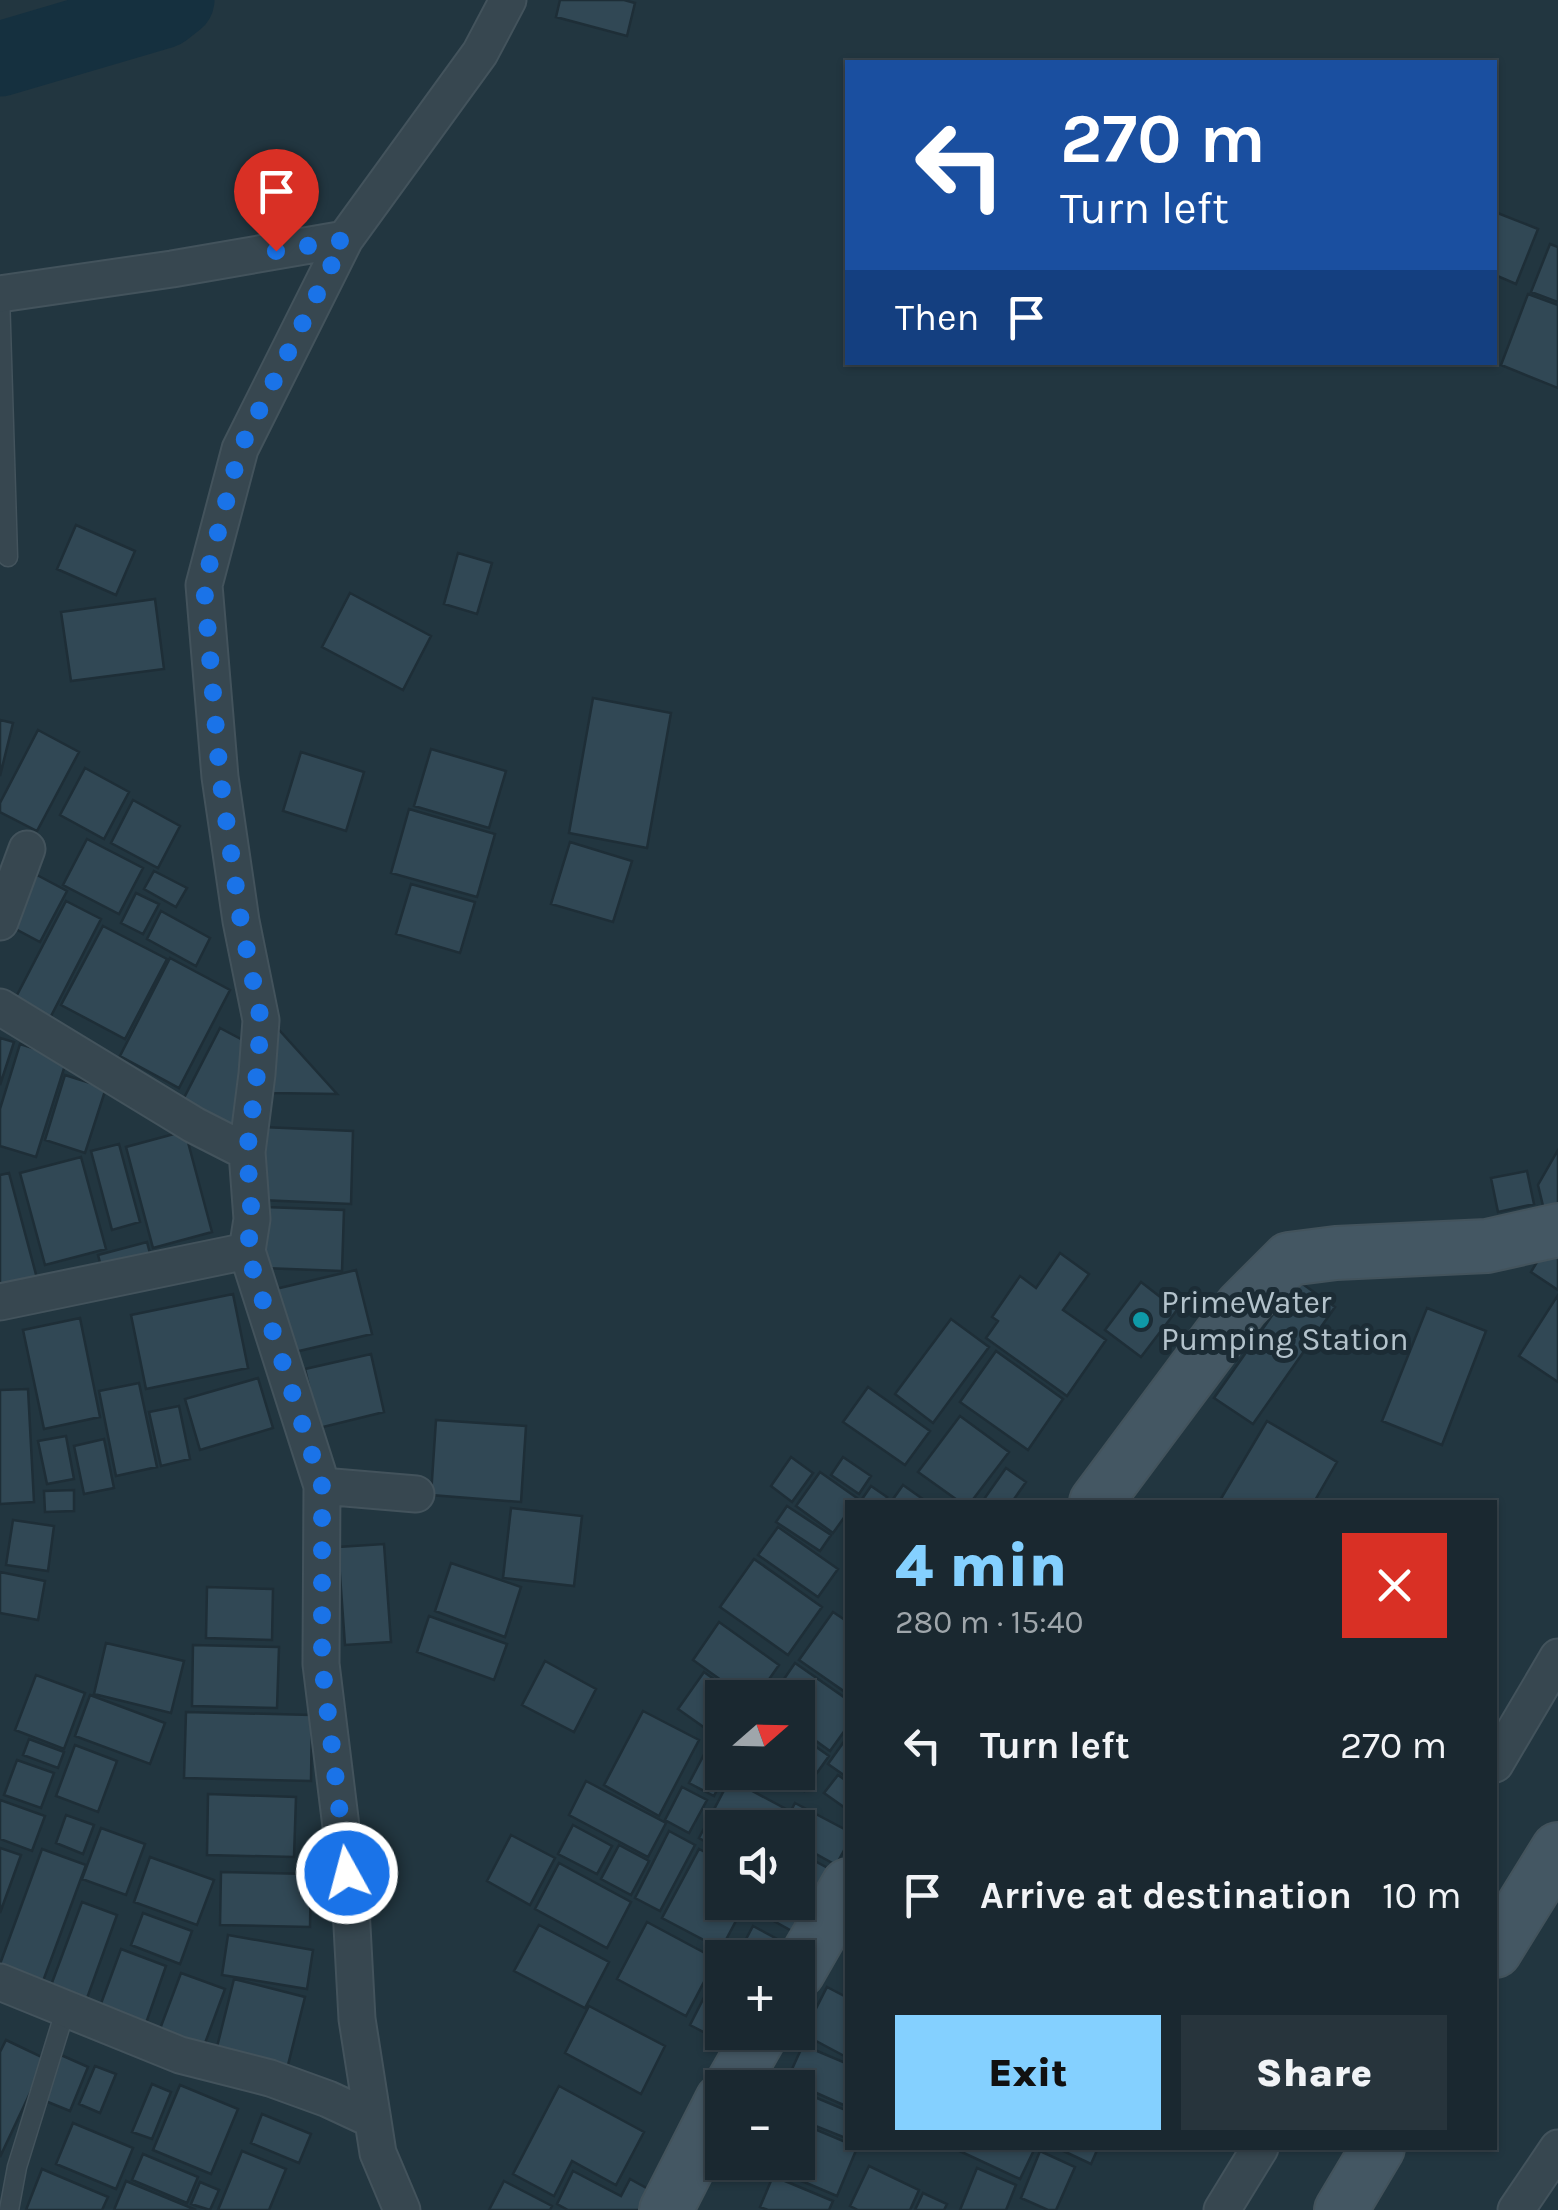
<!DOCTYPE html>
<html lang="en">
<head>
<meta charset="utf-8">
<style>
  :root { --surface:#1a2830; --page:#27343c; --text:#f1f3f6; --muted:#9fa6ab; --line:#38444c; --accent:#84d0ff }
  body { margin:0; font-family:Karla,sans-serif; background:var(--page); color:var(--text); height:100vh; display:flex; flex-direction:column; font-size:38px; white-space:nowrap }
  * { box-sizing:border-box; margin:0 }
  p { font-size:32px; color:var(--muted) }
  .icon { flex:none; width:55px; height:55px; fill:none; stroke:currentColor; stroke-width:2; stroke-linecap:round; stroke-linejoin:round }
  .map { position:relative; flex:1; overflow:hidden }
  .sheet { position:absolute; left:845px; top:1500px; width:652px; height:650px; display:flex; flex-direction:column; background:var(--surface); border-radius:0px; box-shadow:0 2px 8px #0004,0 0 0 2px var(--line) }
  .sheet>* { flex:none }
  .banner { position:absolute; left:845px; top:60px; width:652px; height:305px; border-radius:0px; box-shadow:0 2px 8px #0004,0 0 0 2px var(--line); background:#1a4fa0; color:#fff; overflow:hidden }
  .needle { width:65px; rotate:70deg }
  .tools { position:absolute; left:705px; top:1680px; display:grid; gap:20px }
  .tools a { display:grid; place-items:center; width:110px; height:110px; border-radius:0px; background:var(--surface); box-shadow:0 2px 8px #0004,0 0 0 2px var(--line); font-size:50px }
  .pin { position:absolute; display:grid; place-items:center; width:85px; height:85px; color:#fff; margin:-102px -42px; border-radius:50% 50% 50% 0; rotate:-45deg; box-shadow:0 0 10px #0007 }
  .pin .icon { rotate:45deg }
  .me { position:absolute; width:110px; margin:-55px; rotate:353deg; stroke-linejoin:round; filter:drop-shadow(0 0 8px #0008) }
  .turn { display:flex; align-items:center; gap:35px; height:210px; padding:0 50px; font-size:45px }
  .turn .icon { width:130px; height:130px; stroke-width:2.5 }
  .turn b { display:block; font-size:70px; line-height:85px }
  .then { display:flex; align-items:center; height:95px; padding:0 50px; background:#0003; gap:20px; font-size:38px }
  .round { display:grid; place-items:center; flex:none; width:105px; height:105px; border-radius:0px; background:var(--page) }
  .overview { display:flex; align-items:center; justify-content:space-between; height:170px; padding:0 50px }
  h1 { font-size:60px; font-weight:800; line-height:75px; color:var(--accent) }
  .button { display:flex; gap:20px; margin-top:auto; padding:20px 50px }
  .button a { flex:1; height:115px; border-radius:0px; background:var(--accent); color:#111; font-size:40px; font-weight:800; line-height:115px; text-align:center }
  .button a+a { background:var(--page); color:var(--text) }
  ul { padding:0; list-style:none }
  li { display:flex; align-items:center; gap:30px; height:150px; padding:0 50px }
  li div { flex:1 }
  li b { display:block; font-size:38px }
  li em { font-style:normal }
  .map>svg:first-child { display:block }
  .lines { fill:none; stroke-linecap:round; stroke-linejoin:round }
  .river { stroke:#15303f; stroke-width:75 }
  .building { fill:#314855; stroke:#1e2e37; stroke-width:2.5 }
  .lane-casing { stroke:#43535c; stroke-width:21 }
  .street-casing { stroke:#43535c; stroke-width:39 }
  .secondary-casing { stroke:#43535c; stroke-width:56 }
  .lane { stroke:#374750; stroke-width:18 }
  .street { stroke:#374750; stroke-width:35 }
  .secondary { stroke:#445763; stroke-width:52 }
  .route { stroke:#1a73e8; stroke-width:18; stroke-dasharray:0 32.4 }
  .culture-dot { fill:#0f9aa8; stroke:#1c2c35; stroke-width:4 }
  .labels { text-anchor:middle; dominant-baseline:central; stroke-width:10; stroke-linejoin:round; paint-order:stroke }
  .poi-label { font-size:32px; fill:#b3c2cb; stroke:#1c2c35; text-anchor:start }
</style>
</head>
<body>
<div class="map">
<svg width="1558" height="2210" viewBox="0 0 1558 2210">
  <rect width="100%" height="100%" fill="#223640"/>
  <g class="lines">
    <!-- river -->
    <path class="river" d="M0,59L163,11L177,0"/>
  </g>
  <!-- building -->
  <path class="building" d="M560,0H624L635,3L627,36L556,17Z
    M1495,212L1538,229L1516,284L1495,275Z
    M1550,244L1558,247V302L1531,292Z
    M1528,294L1558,305V388L1501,365Z
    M76,525L135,551L116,595L57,569Z
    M458,553L492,563L477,614L444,604Z
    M350,593L431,636L403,690L322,647Z
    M155,599L164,669L71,681L61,612Z
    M593,698L671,713L647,848L569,833Z
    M0,720L13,723L0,776Z
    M38,730L79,752L37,831L0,812V803Z
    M431,749L506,771L489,828L414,806Z
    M301,752L364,772L346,831L283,811Z
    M85,768L129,792L104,839L60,815Z
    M133,800L180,826L158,868L111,843Z
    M409,809L495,834L477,897L391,873Z
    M87,839L143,868L119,914L63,885Z
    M570,842L632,861L613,922L551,904Z
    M154,871L187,888L176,907L144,889Z
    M37,875L67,891L40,942L10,926Z
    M411,884L475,902L460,953L396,934Z
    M136,893L159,904L143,934L121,923Z
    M66,901L101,919L50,1018L15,999Z
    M161,911L210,938L196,966L147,939Z
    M103,926L167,959L125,1039L61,1005Z
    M170,958L230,990L179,1088L120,1056Z
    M271,1021L337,1094L271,1093Z
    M220,1028L252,1045L231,1133L184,1098Z
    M0,1038L14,1042L0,1085Z
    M20,1044L67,1059L36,1157L0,1146V1109Z
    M65,1075L106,1088L85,1153L45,1140Z
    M262,1127L353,1131L351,1204L260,1200Z
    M185,1131L212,1232L153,1248L126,1147Z
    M119,1144L140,1222L112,1230L91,1151Z
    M1558,1150V1207L1544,1210L1538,1185Z
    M81,1157L106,1249L45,1265L20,1173Z
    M1527,1171L1534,1204L1498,1212L1491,1178Z
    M9,1173L38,1282L0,1292V1175Z
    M265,1207L344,1210L342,1271L263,1268Z
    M147,1242L153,1265L104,1278L98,1255Z
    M1558,1252V1290L1531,1272L1540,1257Z
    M1060,1253L1089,1274L1063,1310L1106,1340L1067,1396L986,1338L998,1321L992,1317L1020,1276L1036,1288Z
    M356,1270L372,1334L282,1355L267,1291Z
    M1297,1280L1335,1307L1253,1424L1214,1398Z
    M1141,1282L1177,1310L1141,1357L1105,1330Z
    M233,1294L248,1368L146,1389L131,1315Z
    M1558,1295V1382L1519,1356Z
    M1427,1308L1486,1331L1442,1445L1382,1421Z
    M80,1318L100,1417L44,1429L23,1330Z
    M951,1319L989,1347L933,1423L895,1394Z
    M996,1351L1063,1399L1028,1450L960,1402Z
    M371,1354L384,1412L319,1428L305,1369Z
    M258,1378L273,1428L200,1450L185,1399Z
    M139,1383L157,1467L116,1476L99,1391Z
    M868,1387L930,1431L905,1465L843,1422Z
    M28,1389L34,1502L0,1504V1390Z
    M179,1406L190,1459L161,1466L149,1412Z
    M960,1416L1009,1452L971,1502H960L918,1472Z
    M436,1420L526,1426L521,1502L431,1495Z
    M1267,1421L1337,1462L1314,1502H1219Z
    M66,1436L74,1479L47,1484L38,1441Z
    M104,1439L114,1488L84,1494L74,1446Z
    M791,1457L813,1473L792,1502L771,1486Z
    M843,1457L871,1476L859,1494L831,1475Z
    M1006,1468L1026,1482L1012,1502H982Z
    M820,1472L857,1498L854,1502H848V1512L833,1533L796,1506Z
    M903,1485L927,1502H891Z
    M871,1486L887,1497L883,1502H860Z
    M74,1490V1511L45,1512L44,1491Z
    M787,1506L831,1535L820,1551L776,1522Z
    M511,1508L582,1516L574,1586L503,1578Z
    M13,1520L54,1526L48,1571L6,1565Z
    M778,1527L838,1569L818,1597L758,1555Z
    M384,1544L391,1642L345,1645L338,1547Z
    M754,1559L822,1607L788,1655L720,1607Z
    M451,1563L521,1587L505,1637L435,1611Z
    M0,1572L45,1581L38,1620L0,1613Z
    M207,1587L273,1589L272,1640L206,1638Z
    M833,1612L848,1622V1694L799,1660Z
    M429,1616L507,1644L494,1680L417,1652Z
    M719,1622L779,1665L756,1698H746L693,1660Z
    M106,1643L184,1661L171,1713L94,1694Z
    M193,1645L279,1647L277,1708L192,1706Z
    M545,1661L596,1689L574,1732L522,1705Z
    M795,1663L848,1700V1726L830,1751L798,1728V1698H771Z
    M704,1672L740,1698H722V1740L678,1709Z
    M36,1675L85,1693L64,1749L15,1730Z
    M90,1695L165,1723L150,1764L75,1736Z
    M643,1711L699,1740L659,1816L604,1785Z
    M186,1712L312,1715L311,1781L184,1778Z
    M798,1734L829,1756L804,1791L778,1772H798Z
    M848,1736V1778L828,1764Z
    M29,1739L64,1752L58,1768L23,1755Z
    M75,1745L117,1761L98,1812L56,1796Z
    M708,1747L722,1754V1772H726L714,1796L689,1783Z
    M17,1760L54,1773L41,1808L4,1795Z
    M838,1775L848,1782V1810L824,1793Z
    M730,1779L786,1809L776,1828H722V1851L699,1838Z
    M586,1781L666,1823L648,1857L569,1815Z
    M682,1787L707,1800L689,1833L665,1820Z
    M208,1794L296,1797L294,1857L207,1855Z
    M0,1800L45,1816L32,1851L0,1839Z
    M795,1803L848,1831V1843L836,1865L798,1844V1828H782Z
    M66,1815L94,1825L83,1854L56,1843Z
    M573,1825L612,1846L597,1874L558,1854Z
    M101,1828L145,1844L126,1895L82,1879Z
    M669,1831L695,1845L660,1911L635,1898Z
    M511,1835L555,1858L530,1905L487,1881Z
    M619,1845L649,1861L631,1895L601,1879Z
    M0,1848L21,1855L0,1913Z
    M42,1849L86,1865L39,1992L0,1977V1964Z
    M699,1849L722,1861V1902H746L721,1949L662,1918Z
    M798,1852L837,1873L803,1937L750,1908L753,1902H798Z
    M150,1857L214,1880L197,1925L134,1902Z
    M559,1863L631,1902L607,1948L535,1909Z
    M221,1872L311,1874L310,1927L220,1925Z
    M82,1902L117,1915L86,2001L50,1988Z
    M143,1913L192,1931L180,1964L131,1945Z
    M647,1922L716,1959L686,2016L617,1979Z
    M539,1925L609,1962L585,2008L514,1971Z
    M753,1926L794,1948L789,1958H736Z
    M228,1935L313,1950L307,1989L222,1975Z
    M121,1949L166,1966L145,2026L99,2009Z
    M720,1966L722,1967V2032H748L738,2050L690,2025Z
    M181,1973L225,1989L201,2054L157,2037Z
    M234,1979L305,1997L285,2077L214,2059Z
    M827,1987L848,1998V2058L803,2034Z
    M589,2006L665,2046L641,2094L565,2053Z
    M6,2040L46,2059L0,2157V2052Z
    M803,2045L848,2064V2107L787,2080Z
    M61,2055L88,2067L70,2111L43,2100Z
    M95,2066L116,2074L100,2113L79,2104Z
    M152,2084L171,2092L152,2139L132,2132Z
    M180,2085L238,2109L211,2174L153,2150Z
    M559,2086L644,2132L616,2185L572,2161L554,2196L513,2174Z
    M798,2090L848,2111V2139L798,2119Z
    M262,2114L311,2134L299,2163L251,2143Z
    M798,2122L848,2143V2148H857L837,2196L764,2165L765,2162H798Z
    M73,2123L133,2148L116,2189L56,2164Z
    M953,2148H1035L1020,2179Z
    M1057,2148H1098L1091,2164Z
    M242,2151L286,2169L269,2210H218Z
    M1040,2151L1075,2167L1056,2210H1048L1021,2198Z
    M143,2154L198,2177L187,2203L132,2180Z
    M869,2166L919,2190L910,2210H858L850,2206Z
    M977,2168L1016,2185L1006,2210H960Z
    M42,2169L108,2197L102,2210H26Z
    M573,2171L621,2196L630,2179L659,2195L651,2210H568L557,2204Z
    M773,2176L833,2201L829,2210H768L760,2207Z
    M126,2181L196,2210H114Z
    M504,2181L552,2206L550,2210H489Z
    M200,2182L219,2190L210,2210L191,2204Z
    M923,2193L947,2204L944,2210H915Z"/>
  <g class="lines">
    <defs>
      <path id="lane" d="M0,294L8,557
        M9,2210L17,2167L66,2008"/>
      <path id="street" d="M345,239L480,53L508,0
        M0,294L172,269L345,239L240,449L204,585L220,777L241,921L261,1020L257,1074L247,1152
        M0,922L27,849
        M0,1007L194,1125L247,1152L252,1219L247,1251L322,1486L321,1664L351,1908L357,2019L378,2153L402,2210
        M0,1302L247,1251
        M322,1486L416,1494
        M1495,1764L1558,1657
        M0,1982L180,2055L270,2078L328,2099L371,2119
        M1222,2210L1260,2148
        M1516,2210L1558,2148"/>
      <path id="secondary" d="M1096,1502L1242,1306L1289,1259L1336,1253L1487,1246L1558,1230
        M1495,1951L1558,1849
        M798,1972L848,1885
        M730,2088L762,2032
        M666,2210L722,2100
        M1341,2210L1378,2148"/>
    </defs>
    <!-- lane casing -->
    <use href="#lane" class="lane-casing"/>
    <!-- street casing -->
    <use href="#street" class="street-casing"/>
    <!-- secondary casing -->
    <use href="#secondary" class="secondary-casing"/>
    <!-- lane -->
    <use href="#lane" class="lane"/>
    <!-- street -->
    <use href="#street" class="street"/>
    <!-- secondary -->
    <use href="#secondary" class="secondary"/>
  </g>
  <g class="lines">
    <!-- route -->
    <path class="route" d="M276,251L344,240L240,449L204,585L220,777L241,922L261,1020L257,1074L247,1152L252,1220L247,1251L322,1486V1664L347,1873"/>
  </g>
  <!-- markers -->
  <circle class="culture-dot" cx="1141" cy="1320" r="10"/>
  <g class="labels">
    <!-- poi labels -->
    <g class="poi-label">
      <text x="1161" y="1302">PrimeWater<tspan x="1161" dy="37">Pumping Station</tspan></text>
    </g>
  </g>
</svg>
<div class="tools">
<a><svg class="needle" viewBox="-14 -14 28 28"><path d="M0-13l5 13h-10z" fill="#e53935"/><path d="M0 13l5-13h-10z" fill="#9fa6ab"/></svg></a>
<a><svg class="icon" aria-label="sound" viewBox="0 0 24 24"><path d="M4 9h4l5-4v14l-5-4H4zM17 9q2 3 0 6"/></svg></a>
<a>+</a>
<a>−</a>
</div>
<div class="pin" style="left:276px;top:251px;background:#d93025"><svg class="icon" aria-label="arrive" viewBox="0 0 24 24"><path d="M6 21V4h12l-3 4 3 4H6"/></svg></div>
<svg class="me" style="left:347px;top:1873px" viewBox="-20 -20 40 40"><circle r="17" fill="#1a73e8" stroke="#fff" stroke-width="3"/><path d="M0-11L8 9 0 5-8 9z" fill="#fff"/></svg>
<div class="banner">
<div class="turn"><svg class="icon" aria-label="left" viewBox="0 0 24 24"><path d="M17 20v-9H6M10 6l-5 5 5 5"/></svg><div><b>270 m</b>Turn left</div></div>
<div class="then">Then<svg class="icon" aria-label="arrive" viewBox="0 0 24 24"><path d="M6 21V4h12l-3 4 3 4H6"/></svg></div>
</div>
<section class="sheet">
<div class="overview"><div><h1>4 min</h1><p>280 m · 15:40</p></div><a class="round" style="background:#d93025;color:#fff"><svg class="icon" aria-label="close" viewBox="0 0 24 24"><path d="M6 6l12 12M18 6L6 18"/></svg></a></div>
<ul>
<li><svg class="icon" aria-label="left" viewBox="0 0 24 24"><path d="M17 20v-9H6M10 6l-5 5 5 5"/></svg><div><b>Turn left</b></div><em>270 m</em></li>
<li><svg class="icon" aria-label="arrive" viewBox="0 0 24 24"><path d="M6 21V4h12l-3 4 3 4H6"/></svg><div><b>Arrive at destination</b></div><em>10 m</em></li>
</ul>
<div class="button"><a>Exit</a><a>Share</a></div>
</section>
</div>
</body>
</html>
